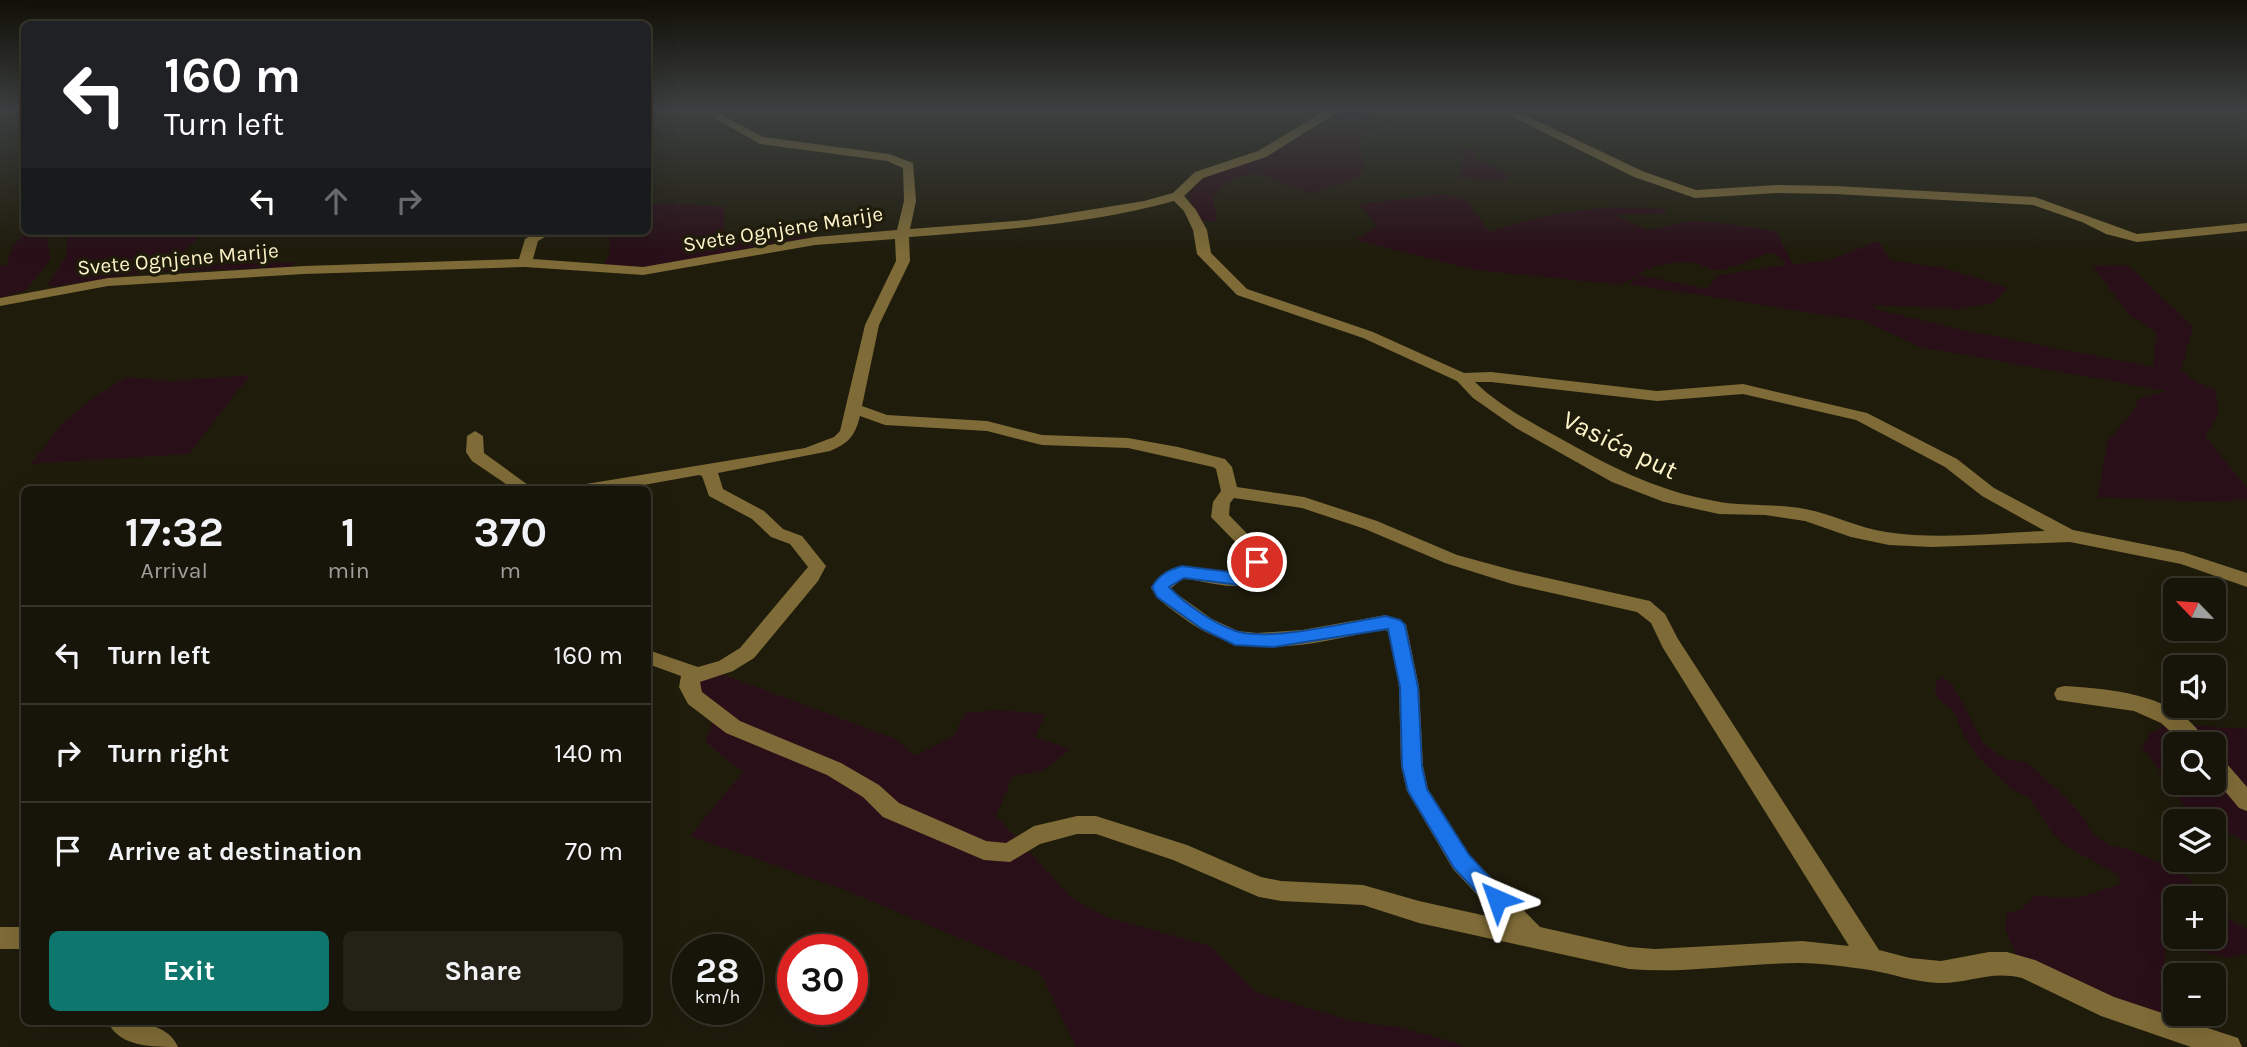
<!DOCTYPE html>
<html lang="en">
<head>
<meta charset="utf-8">
<style>
  :root { --surface:#171509; --page:#242217; --text:#f1f3f6; --muted:#9e9f9c; --line:#36342a; --accent:#0f766e }
  body { margin:0; font-family:Karla,sans-serif; background:var(--page); color:var(--text); height:100vh; display:flex; flex-direction:column; font-size:26px; white-space:nowrap }
  * { box-sizing:border-box; margin:0 }
  p { font-size:23px; color:var(--muted) }
  .icon { flex:none; width:38px; height:38px; fill:none; stroke:currentColor; stroke-width:2; stroke-linecap:round; stroke-linejoin:round }
  .map { position:relative; flex:1; overflow:hidden }
  .details { position:absolute; left:21px; top:486px; width:630px; height:539px; display:flex; flex-direction:column; background:var(--surface); border-radius:10px; box-shadow:0 7px 28px #0002,0 0 0 2px var(--line) }
  .details>* { flex:none }
  .top-card { position:absolute; left:21px; top:21px; width:630px; height:214px; border-radius:10px; box-shadow:0 7px 28px #0002,0 0 0 2px var(--line); background:#202124; color:#fff; overflow:hidden }
  .needle { width:46px; rotate:295deg }
  .controls { position:absolute; left:2163px; top:578px; display:grid; gap:14px }
  .controls a { display:grid; place-items:center; width:63px; height:63px; border-radius:10px; background:var(--surface); box-shadow:0 7px 28px #0002,0 0 0 2px var(--line); font-size:35px }
  .speed { position:absolute; left:672px; top:934px; display:flex; gap:14px; font-size:35px; font-weight:700; text-align:center }
  .speed>* { display:grid; place-content:center; width:91px; height:91px; border-radius:50%; background:var(--surface); box-shadow:0 7px 28px #0002,0 0 0 2px var(--line); line-height:1 }
  .speed small { font-size:18px; font-weight:400 }
  .speed .limit { border:10px solid #d22; background:#fff; color:#111 }
  .pin { position:absolute; display:grid; place-items:center; width:60px; height:60px; color:#fff; margin:-30px; border:4px solid #fff; border-radius:50%; box-shadow:0 2px 7px #0007 }
  .me { position:absolute; width:77px; margin:-38px; rotate:317deg; stroke-linejoin:round; filter:drop-shadow(0 0 5px #0008) }
  .turn { display:flex; align-items:center; gap:24px; height:147px; padding:0 28px; font-size:32px }
  .turn .icon { width:91px; height:91px; stroke-width:2.5 }
  .turn b { display:block; font-size:49px; line-height:60px }
  .lanes { display:flex; align-items:center; height:66px; padding:0 28px; background:#0003; justify-content:center; gap:35px; direction:ltr }
  .lanes .off { opacity:.35 }
  .eta { display:flex; justify-content:space-evenly; align-items:center; height:119px; text-align:center }
  .eta b { font-size:42px; font-weight:700; line-height:49px }
  .button { display:flex; gap:14px; margin-top:auto; padding:14px 28px }
  .button a { flex:1; height:80px; border-radius:10px; background:var(--accent); color:#fff; font-size:28px; font-weight:700; line-height:80px; text-align:center }
  .button a+a { background:var(--page); color:var(--text) }
  ul { padding:0; list-style:none }
  li { display:flex; align-items:center; gap:21px; height:98px; padding:0 28px; border-top:2px solid var(--line) }
  li div { flex:1 }
  li b { display:block; font-size:26px }
  li em { font-style:normal }
  .map>svg:first-child { display:block }
  .green { fill:#290f18; fill-rule:evenodd }
  .lines { fill:none; stroke-linecap:round; stroke-linejoin:round }
  .minor { fill:#7e6b37; fill-rule:evenodd }
  .route { fill:#1a73e8; stroke:#114b97; stroke-width:2 }
  .labels { text-anchor:middle; dominant-baseline:central; stroke-width:7; stroke-linejoin:round; paint-order:stroke }
  .far-street-label { font-size:21px; fill:#fff5ca; stroke:#1f1c0c }
  .street-label { font-size:26px; fill:#fff5ca; stroke:#1f1c0c }
</style>
</head>
<body>
<div class="map">
<svg width="2247" height="1047" viewBox="0 0 2247 1047">
  <rect width="100%" height="100%" fill="#1f1c0c"/>
  <!-- green -->
  <path class="green" d="M1346,108L1393,123L1364,132L1359,143C1368,176 1363,179 1332,186C1322,188 1316,195 1305,192C1295,190 1285,183 1275,179C1251,169 1227,176 1213,198L1217,222L1199,220L1188,197L1193,187L1213,173L1270,156Z
    M1464,149H1475L1474,157L1510,175L1504,181L1459,178L1464,156L1458,152Z
    M1441,194L1465,198L1489,232C1547,212 1603,203 1664,209L1667,214L1615,215L1647,230L1689,221L1715,222L1776,231L1793,265L1832,259L1878,241L1891,260L1945,268L2008,288L1993,303L1957,309L1874,305L1875,309L1958,329L2153,367L2157,332L2129,315L2093,266L2128,265L2193,327L2181,370L2196,382L2216,389L2218,416L2205,436L2247,488V500L2204,502L2098,497L2108,440L2132,413L2139,398L2167,391L1920,347L1864,321L1629,284L1639,275L1708,289L1718,275L1787,265L1774,252C1757,256 1733,269 1718,270C1710,271 1705,266 1698,264C1667,258 1646,268 1622,285L1474,270L1356,240L1377,226L1359,204Z
    M674,203L725,207L724,235L751,233L810,237L647,267L604,265L609,253V231H648V204Z
    M26,231H37L47,239L51,259L25,291L0,298V266L6,265L14,245Z
    M58,231H206L180,255L182,262L198,265L296,262L290,267L141,273L53,287L47,285L66,257L67,238Z
    M250,375L189,454L31,464L60,426L93,398L127,377L173,381Z
    M719,673L896,739L915,756L954,736L965,713L997,710L1045,714L1035,737L1070,749L1043,771L1013,776L996,816L1072,898L1107,917L1210,946L1256,992L1348,1020L1402,1028L1457,1043L1463,1047H1076L1040,972L845,890L690,836L744,771L733,765L705,741L718,710L693,683Z
    M1940,676L1951,682L1984,744L2006,759L2027,762L2067,799L2083,817L2094,835L2111,846L2128,849L2181,872L2191,880V893L2196,898H2175V936H2214V911L2247,929V954C2221,963 2199,950 2174,941L2166,943L2164,964L2176,1022L2018,959L2005,929L2007,913L2022,909L2035,895C2073,900 2084,898 2119,884V875L2067,847L2054,835L2029,797L2011,789L1978,757L1964,737L1955,713L1938,698L1934,688Z
    M2172,721L2218,728H2247V842L2214,826V821H2204L2190,814L2142,746L2151,733ZM2175,744H2214V782H2175Z"/>
  <g class="lines">
    <!-- minor -->
    <path class="minor" d="M1330,108H1344L1266,157L1203,178L1184,196L1196,210L1207,230L1211,253L1247,289L1373,332L1464,373L1491,372L1657,391L1743,384L1867,413L1957,459L1994,488L2073,530L2183,552L2247,573V587L2181,564L2070,542L1932,547L1889,545L1851,537L1805,521L1765,515L1719,514L1664,502L1612,482L1516,428L1473,398L1457,381L1363,338L1237,295L1197,254L1193,230L1184,211L1174,201C1088,225 997,230 909,237L910,261L879,325L862,406L887,415L987,421L1042,435L1128,438L1178,447L1225,459L1232,467L1237,487L1304,497L1377,521L1457,555L1512,570L1650,601L1665,614L1678,639L1879,950L1910,958L1941,961L1989,952H2007L2035,960L2114,997L2238,1038L2242,1047H2191L2101,1016L2022,978C1989,970 1969,984 1938,983C1914,982 1893,974 1870,970C1848,967 1823,963 1800,963C1743,963 1686,974 1629,969L1419,923L1363,905L1281,901L1259,897L1173,860L1096,834H1077L1040,844L1010,862L984,860L883,817L863,797L827,775L726,733L688,704L679,687L681,676L648,664V650L698,667L719,661L740,648L808,567L790,544L771,537L752,519L709,496L702,476L699,475L616,490H578L586,484L805,448L834,437L840,431L865,325L896,261L895,239L815,245L643,275L525,267L304,274L108,286L0,306V298L108,278L304,266L519,259L525,239L538,231H555L538,241L533,259L643,267L815,237L897,230L904,201L903,168L887,161L760,144L716,119V115L720,114L763,137L889,154L913,163L916,201L910,229L1027,220L1144,201L1173,193L1195,172L1258,151ZM1475,382H1491L1657,401L1743,394L1856,420L1945,467L1982,496L2045,531C1993,533 1938,540 1886,532C1858,528 1833,514 1805,509C1775,503 1744,507 1715,501C1653,490 1608,465 1554,435C1527,420 1497,404 1475,382ZM860,416L885,425L987,431L1042,445L1128,448L1213,467L1216,469L1221,491L1213,502L1211,517L1248,555L1245,568C1215,587 1178,543 1151,588C1158,601 1170,608 1182,617C1246,666 1312,643 1384,629L1390,633L1399,687L1401,766L1407,791L1453,869L1500,919L1419,901L1363,885L1281,881L1261,877L1187,845L1096,816H1077L1034,826L1006,843L986,841L899,803L879,785L841,763L740,721L702,692L700,682L733,671L754,658L818,581L826,566L802,536L783,529L764,511L723,489L718,473L830,451C849,443 855,436 860,416ZM1234,498L1302,508L1365,529L1445,563L1512,584L1637,612L1651,623L1663,648L1849,946L1802,941L1655,949L1629,947L1540,927L1469,855L1428,789L1423,766L1419,687L1406,624L1386,615L1302,630L1257,633L1238,631L1212,619L1170,589L1182,579C1205,579 1242,597 1260,575C1264,570 1265,560 1266,553L1229,515L1230,503Z
      M1495,108H1510L1642,171L1696,190L1777,185L1836,186L2035,197L2137,234L2247,223V231L2137,242L2106,234L2082,222L2033,205L1836,194L1777,193L1695,198L1634,177Z
      M475,431L483,436L484,453L535,490H515L472,461L466,452L467,436Z
      M2064,686C2112,689 2182,694 2207,744H2184L2161,723L2134,711L2057,700L2054,694L2057,688Z
      M2214,754L2221,757L2247,787V811L2239,808L2214,778Z
      M0,927H24V949H0Z
      M108,1022C132,1022 167,1021 178,1047C153,1047 119,1047 108,1022Z"/>
  </g>
  <!-- sky -->
  <linearGradient id="sky" x2="0" y2="1"><stop stop-color="#110f07"/><stop offset="0.43" stop-color="#3c4040"/><stop offset="1" stop-color="#3c4040" stop-opacity="0"/></linearGradient>
  <rect width="2247" height="254" fill="url(#sky)"/>
  <!-- route -->
  <path class="route" d="M1257,556L1265,562L1256,579L1239,585L1184,578L1169,587C1185,604 1214,624 1236,631C1270,642 1349,622 1386,616L1400,620L1405,625L1418,687L1422,766L1427,789L1469,855L1504,893L1507,899L1504,906L1497,909L1490,906L1454,868L1408,791L1402,766L1400,687L1388,629L1274,647L1235,645L1202,629L1157,597L1152,587C1159,575 1168,570 1182,566L1238,573L1244,571L1251,558Z"/>
  <g class="labels">
    <!-- far-street labels -->
    <g class="far-street-label">
      <text transform="translate(783 229) rotate(-9)">Svete Ognjene Marije</text>
      <text transform="translate(178 259) rotate(-5)">Svete Ognjene Marije</text>
    </g>
    <!-- street labels -->
    <g class="street-label">
      <text transform="translate(1620 445) rotate(26)">Vasića put</text>
    </g>
  </g>
</svg>
<div class="controls">
<a><svg class="needle" viewBox="-14 -14 28 28"><path d="M0-13l5 13h-10z" fill="#e53935"/><path d="M0 13l5-13h-10z" fill="#9e9f9c"/></svg></a>
<a><svg class="icon" aria-label="sound" viewBox="0 0 24 24"><path d="M4 9h4l5-4v14l-5-4H4zM17 9q2 3 0 6"/></svg></a>
<a><svg class="icon" aria-label="search" viewBox="0 0 24 24"><circle cx="10" cy="10" r="6"/><path d="M15 15l6 6"/></svg></a>
<a><svg class="icon" aria-label="layers" viewBox="0 0 24 24"><path d="M12 4l9 5-9 5-9-5zM3 14l9 5 9-5"/></svg></a>
<a>+</a>
<a>−</a>
</div>
<div class="speed"><div>28<small>km/h</small></div><div class="limit">30</div></div>
<div class="pin" style="left:1257px;top:562px;background:#d93025"><svg class="icon" aria-label="arrive" viewBox="0 0 24 24"><path d="M6 21V4h12l-3 4 3 4H6"/></svg></div>
<svg class="me" style="left:1497px;top:899px" viewBox="-20 -20 40 40"><path d="M0-17L14 15 0 8-14 15z" fill="#1a73e8" stroke="#fff" stroke-width="4"/></svg>
<div class="top-card">
<div class="turn"><svg class="icon" aria-label="left" viewBox="0 0 24 24"><path d="M17 20v-9H6M10 6l-5 5 5 5"/></svg><div><b>160 m</b>Turn left</div></div>
<div class="lanes"><svg class="icon" aria-label="left" viewBox="0 0 24 24"><path d="M17 20v-9H6M10 6l-5 5 5 5"/></svg><svg class="icon off" aria-label="ahead" viewBox="0 0 24 24"><path d="M12 20V5M6 11l6-6 6 6"/></svg><svg class="icon off" aria-label="right" viewBox="0 0 24 24"><path d="M7 20v-9h11M14 6l5 5-5 5"/></svg></div>
</div>
<section class="details">
<div class="eta">
<div><b>17:32</b><p>Arrival</p></div>
<div><b>1</b><p>min</p></div>
<div><b>370</b><p>m</p></div>
</div>
<ul>
<li><svg class="icon" aria-label="left" viewBox="0 0 24 24"><path d="M17 20v-9H6M10 6l-5 5 5 5"/></svg><div><b>Turn left</b></div><em>160 m</em></li>
<li><svg class="icon" aria-label="right" viewBox="0 0 24 24"><path d="M7 20v-9h11M14 6l5 5-5 5"/></svg><div><b>Turn right</b></div><em>140 m</em></li>
<li><svg class="icon" aria-label="arrive" viewBox="0 0 24 24"><path d="M6 21V4h12l-3 4 3 4H6"/></svg><div><b>Arrive at destination</b></div><em>70 m</em></li>
</ul>
<div class="button"><a>Exit</a><a>Share</a></div>
</section>
</div>
</body>
</html>
